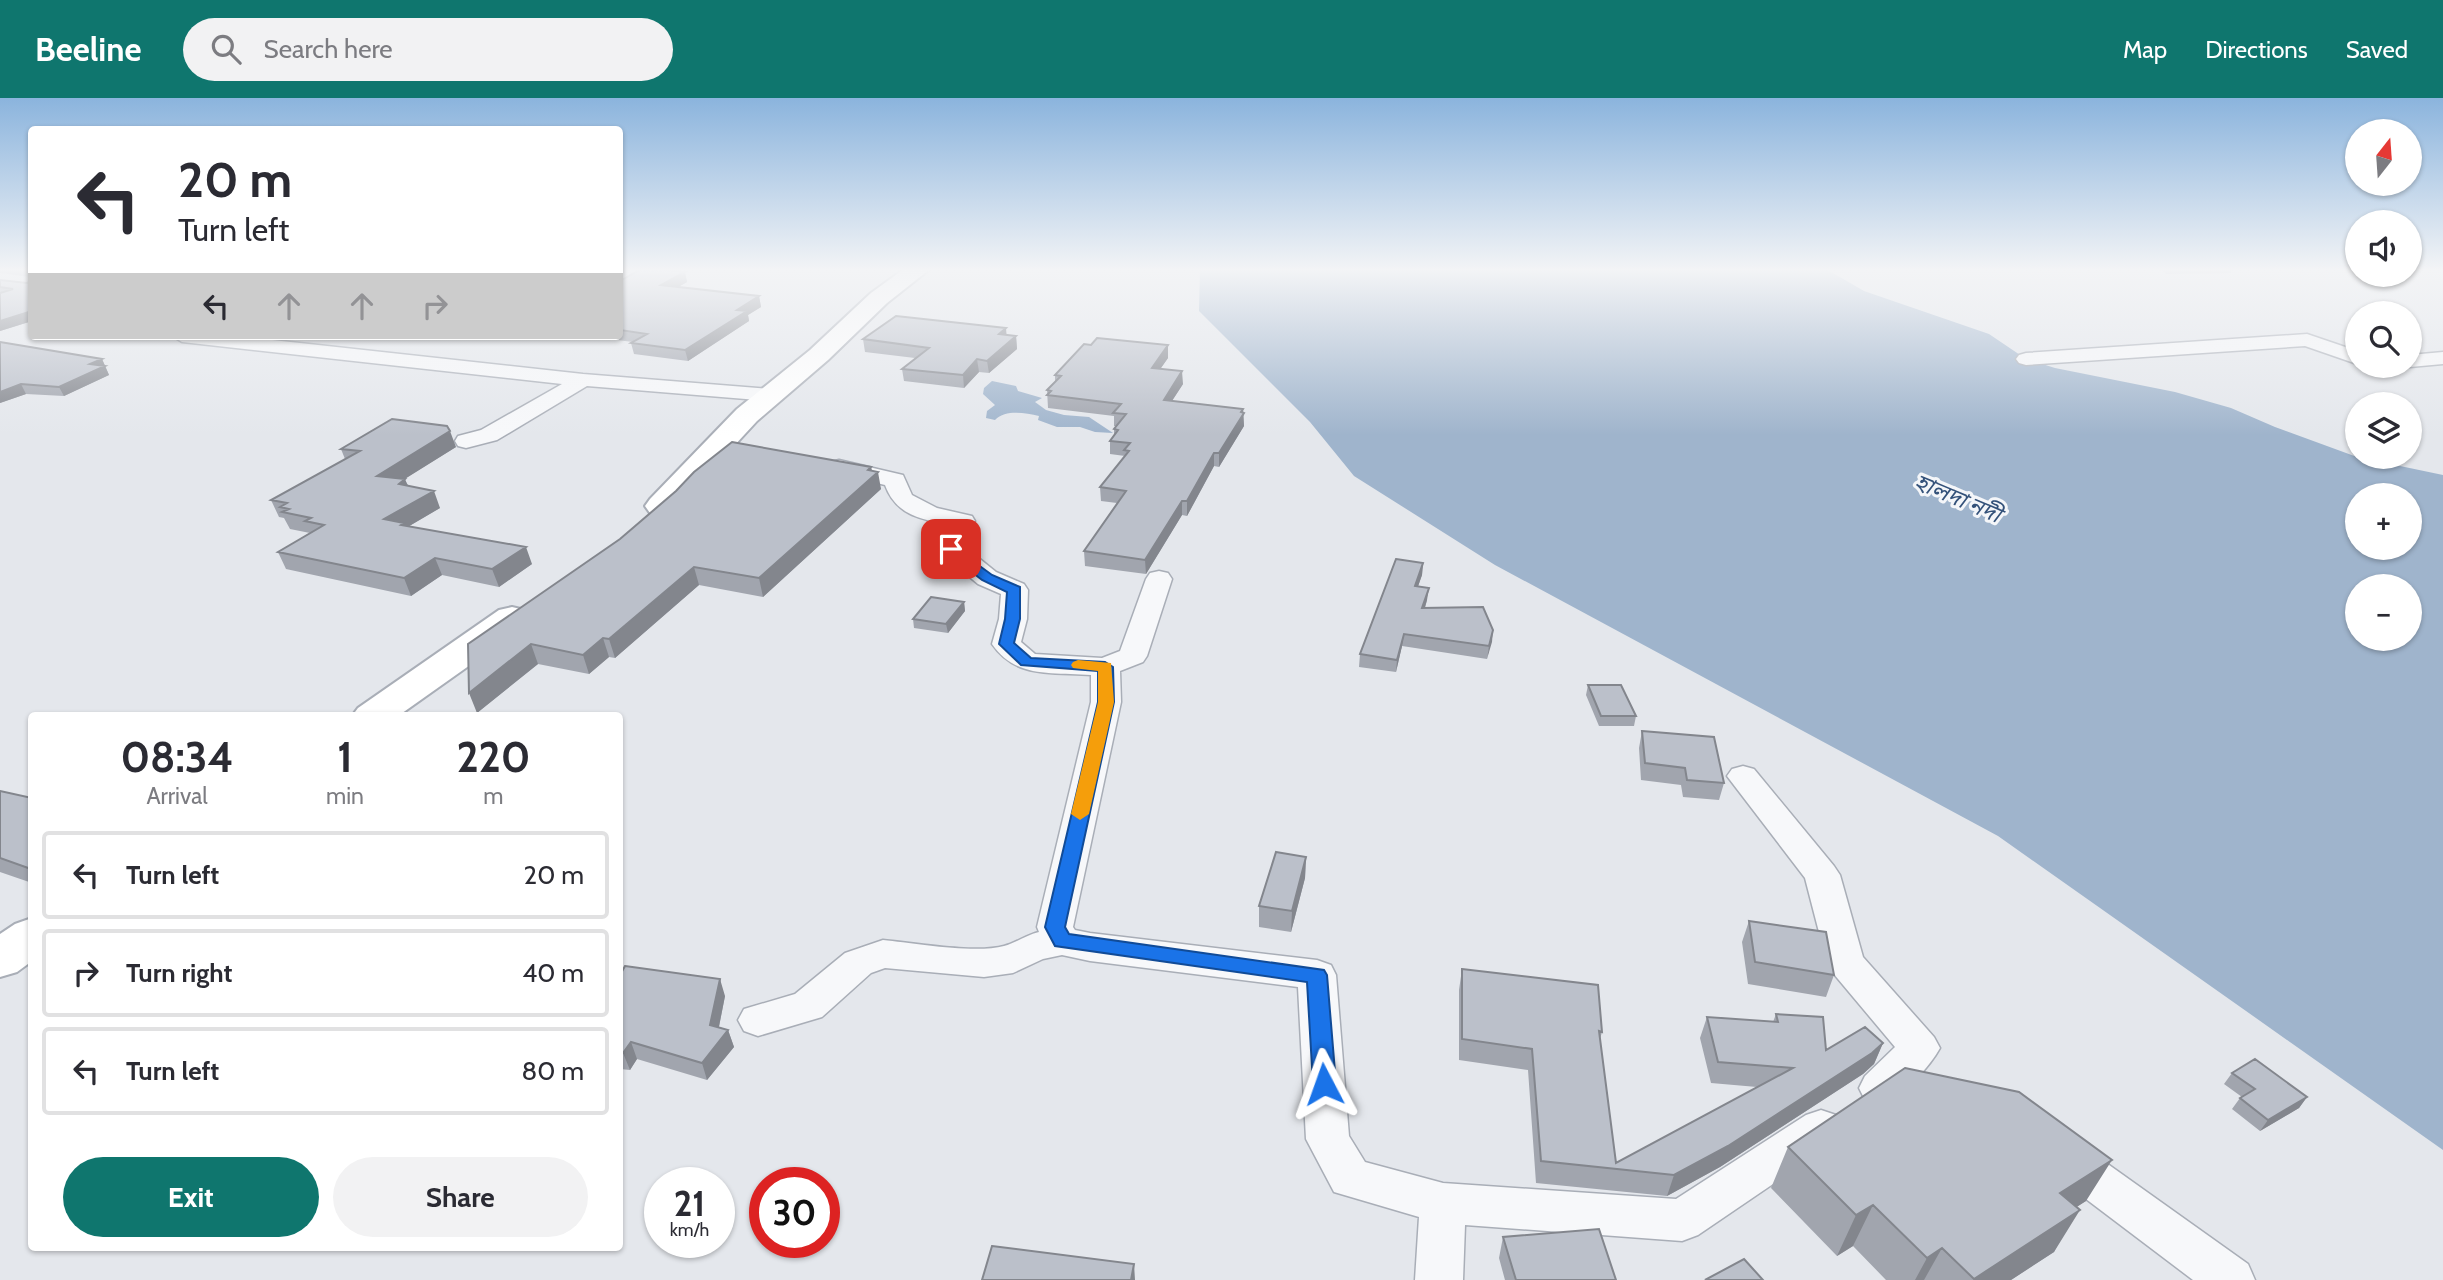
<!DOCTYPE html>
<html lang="en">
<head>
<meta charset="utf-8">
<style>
  :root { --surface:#fff; --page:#f2f2f3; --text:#2b2b33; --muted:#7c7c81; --line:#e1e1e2; --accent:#0f766e }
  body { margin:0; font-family:Cabin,"Noto Sans Bengali",sans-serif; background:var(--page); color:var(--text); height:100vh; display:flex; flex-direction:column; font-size:26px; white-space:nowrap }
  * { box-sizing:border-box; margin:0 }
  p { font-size:23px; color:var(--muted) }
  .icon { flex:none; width:38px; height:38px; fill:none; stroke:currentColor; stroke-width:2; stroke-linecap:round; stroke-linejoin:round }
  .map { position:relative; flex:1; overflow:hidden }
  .sheet { position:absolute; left:28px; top:614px; width:595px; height:539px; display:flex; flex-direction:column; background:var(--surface); border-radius:7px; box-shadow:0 2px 5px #0004 }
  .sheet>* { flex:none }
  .banner { position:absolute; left:28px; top:28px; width:595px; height:214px; border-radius:7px; box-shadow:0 2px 5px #0004; background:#fff; color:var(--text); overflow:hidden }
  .needle { width:46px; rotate:17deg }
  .fabs { position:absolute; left:2345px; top:21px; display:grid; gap:14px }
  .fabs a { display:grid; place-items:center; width:77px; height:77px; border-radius:50%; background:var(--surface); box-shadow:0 2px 5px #0004; font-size:35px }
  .speed { position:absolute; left:644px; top:1069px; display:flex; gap:14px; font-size:35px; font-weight:700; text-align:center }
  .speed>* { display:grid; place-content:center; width:91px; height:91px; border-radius:50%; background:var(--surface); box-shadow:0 2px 5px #0004; line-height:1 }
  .speed small { font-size:18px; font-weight:400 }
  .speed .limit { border:10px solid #d22; background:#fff; color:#111 }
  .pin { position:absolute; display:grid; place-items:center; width:60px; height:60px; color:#fff; margin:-30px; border-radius:14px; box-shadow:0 4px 10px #0006 }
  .me { position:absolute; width:77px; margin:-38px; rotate:356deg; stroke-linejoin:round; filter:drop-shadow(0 0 5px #0008) }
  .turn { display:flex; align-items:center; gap:24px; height:147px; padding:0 35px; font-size:32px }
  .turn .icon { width:91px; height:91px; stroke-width:2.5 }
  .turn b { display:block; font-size:49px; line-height:60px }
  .lanes { display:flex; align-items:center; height:66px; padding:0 35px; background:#0003; justify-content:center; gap:35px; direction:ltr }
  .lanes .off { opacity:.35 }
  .eta { display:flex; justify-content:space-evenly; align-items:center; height:119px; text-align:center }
  .eta b { font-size:42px; font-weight:700; line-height:49px }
  .button { display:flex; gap:14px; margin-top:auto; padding:14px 35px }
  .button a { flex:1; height:80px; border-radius:42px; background:var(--accent); color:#fff; font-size:28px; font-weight:700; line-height:80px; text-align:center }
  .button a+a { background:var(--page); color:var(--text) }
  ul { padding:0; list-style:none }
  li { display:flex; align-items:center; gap:21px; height:88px; margin:0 14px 10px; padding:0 21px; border:4px solid var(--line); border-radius:7px }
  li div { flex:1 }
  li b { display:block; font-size:26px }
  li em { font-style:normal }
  header { display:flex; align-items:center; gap:42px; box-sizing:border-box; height:98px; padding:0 35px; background:var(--accent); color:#fff }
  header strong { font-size:33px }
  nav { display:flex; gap:38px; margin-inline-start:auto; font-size:24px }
  .search { width:490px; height:63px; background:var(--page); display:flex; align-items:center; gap:18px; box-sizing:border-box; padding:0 24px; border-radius:38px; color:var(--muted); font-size:26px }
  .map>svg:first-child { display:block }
  .water { fill:#9fb4cc; fill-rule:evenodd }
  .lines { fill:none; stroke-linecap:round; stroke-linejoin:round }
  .street-casing { stroke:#a9aeb7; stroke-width:3 }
  .secondary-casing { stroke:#a9aeb7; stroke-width:4 }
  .street { fill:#f7f8fa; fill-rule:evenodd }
  .secondary { fill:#fff; fill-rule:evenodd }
  .wall { fill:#a1a5ae }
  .shaded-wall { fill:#83868d }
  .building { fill:#bbc0ca; stroke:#83868d; stroke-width:2 }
  .route { fill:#1a73e8; stroke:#114b97; stroke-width:2 }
  .slow { fill:#f59e0b }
  .labels { text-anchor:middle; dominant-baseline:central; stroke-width:6; stroke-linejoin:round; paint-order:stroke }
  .water-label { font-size:23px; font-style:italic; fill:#34527a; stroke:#f4f6f9 }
</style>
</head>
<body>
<header>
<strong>Beeline</strong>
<div class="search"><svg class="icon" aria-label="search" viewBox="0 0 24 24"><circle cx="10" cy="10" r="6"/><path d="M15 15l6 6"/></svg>Search here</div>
<nav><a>Map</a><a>Directions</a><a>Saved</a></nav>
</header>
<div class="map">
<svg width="2443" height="1182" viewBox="0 0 2443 1182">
  <rect width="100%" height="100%" fill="#e4e7ec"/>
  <!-- water -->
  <path class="water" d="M1200,171H1826L1864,193L1989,236L2026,261L2055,270L2175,294L2231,310L2275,329L2357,359L2443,377V1052L1998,738L1495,467L1354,378L1310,324L1199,213ZM2357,397H2410V450H2357ZM2357,488H2410V541H2357Z
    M992,283L1016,288L1018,293L1042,300L1035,304L1046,312L1064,317L1089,319L1113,335L1095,334L1080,329H1057L1038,322L1039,318C1025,315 1006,311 995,322L986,320L987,313L995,307L983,296L984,290Z"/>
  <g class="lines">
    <defs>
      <path id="street" d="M2307,236L2357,253V266L2305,248L2026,267L2019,265L2016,261L2019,257L2026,255Z
        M172,238H235L583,276L769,291L776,293L779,297L776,301L769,303L587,288L497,342L466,350L458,348L455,343L458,338L481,332L562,286L182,244Z
        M2443,254V266L2410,269L2405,268H2410V257Z
        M839,362L903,377L912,397L937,410L972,418L975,423L965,449L996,474L1024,486L1028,492L1027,521L1021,544L1035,556L1102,560L1120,553L1146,481L1150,475L1159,473L1168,475L1172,481L1147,558L1143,564L1120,573L1121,604L1073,829L1075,832L1090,835L1317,862L1331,867L1336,877L1349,1038L1365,1064L1443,1085L1676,1101L1806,1017L1821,1012L1836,1017L1842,1030L1836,1043L1698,1137L1682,1143L1465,1127L1463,1182H1415L1419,1119L1334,1094L1306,1041L1298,889L1090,863L1062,857L1043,861L1013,875L984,879L885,870L871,875L822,919L758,938L744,933L738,922L744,911L795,896L845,855L883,842C914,845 975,856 1004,848C1016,845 1026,837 1039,834L1037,829L1091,604V577C1052,574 1016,581 992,546L999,521L1001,496L978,486L942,456L938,451L949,427C920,421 896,417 885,387L831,374L827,369L831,364Z
        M1743,668L1754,671L1834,768L1840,777L1863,859L1934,939L1940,950C1932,965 1899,1005 1881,1007C1876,1007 1870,1004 1865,1002L1859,990L1865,978L1895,949L1833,875L1827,865L1805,780L1727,678L1732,671Z
        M2065,1041L2081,1047L2248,1166L2255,1182H2193L2049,1073L2043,1060L2049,1047Z"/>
      <path id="secondary" d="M904,171H930L887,205L828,262L757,323L672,415L661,417L650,415L645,408L650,401L737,311L810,252L871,195Z
        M512,509L525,512L530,520L525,528L398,618H352L358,610L499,512Z
        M32,820V863L17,874L0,879V836L15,826Z"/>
    </defs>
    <!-- street casing -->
    <use href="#street" class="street-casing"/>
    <!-- secondary casing -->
    <use href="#secondary" class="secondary-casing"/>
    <!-- street -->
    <use href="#street" class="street"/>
    <!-- secondary -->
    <use href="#secondary" class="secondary"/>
  </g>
  <!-- wall -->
  <path class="wall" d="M0,171H32V223L0,233V182L27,185L30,183V179L0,175Z
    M2159,171H2232L2231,175L2166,176Z
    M685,174L687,184L678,189L759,198L761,209L748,217L749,223L688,263L634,256L631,245L633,244L585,238H620V183Z
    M1006,230V237L1016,238L1017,251L989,275L979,274L964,290L904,283L902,271L915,260L865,254L863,241Z
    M0,244L102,261L109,277L64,298L26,296L0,305Z
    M1091,247H1168V260L1160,271L1183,286L1172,303L1243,311L1244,328L1219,369L1214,368L1187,418L1182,417L1146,476L1085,468L1084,453L1117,405L1101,403L1100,389L1125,358L1110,356V343L1114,337V331L1116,328H1114V318L1048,310L1047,292L1055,284V277Z
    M456,349L404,381L408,387L440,410L409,428L532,466L499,489L442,477L411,498L286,471L278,454L310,435L290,431L284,420L279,419L271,402L345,361L341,351Z
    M871,369L872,373L881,391L763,499L699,487L615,560L609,559L589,576L538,566L477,615L468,546Z
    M1423,465L1422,477L1418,488L1427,502L1425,510L1493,532L1487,561L1402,548L1396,574L1359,569L1360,556Z
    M964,504L965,513L948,535L914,530L913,521Z
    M1588,587L1636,618L1634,628H1599L1586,597Z
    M1642,633L1724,685L1719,702L1683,699L1681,687L1641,682L1639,650Z
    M0,693L32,700V785L0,774Z
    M1306,759L1305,780L1291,834L1259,829V808Z
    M1749,823L1834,877L1826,899L1748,886L1742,844Z
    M1462,871L1602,934L1600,941L1616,1065L1757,989L1711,985L1700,940L1707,919L1773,924L1776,916L1826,952L1883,945L1874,966L1863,976L1720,1069L1667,1098L1536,1085L1528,972L1459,962V892Z
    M620,877L725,898L719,929L728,932L734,949L707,982L637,961L630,972L620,971Z
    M2232,975L2307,999L2299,1010L2260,1033L2232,1011L2240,1000L2242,999L2224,986Z
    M1788,1049L2086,1103L2076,1109L2054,1154L2011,1182H1886L1853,1148L1837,1158L1771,1090Z
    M1503,1139L1616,1182H1505L1499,1160Z"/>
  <!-- shaded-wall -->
  <path class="shaded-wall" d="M685,174L687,184L664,197L661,187Z
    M759,198L761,209L748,217L749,223L688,263L685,252L737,212Z
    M32,213V223L0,233V223Z
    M1006,230L1007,243L999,236Z
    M1016,238L1017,251L989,275L987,263Z
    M1168,247V260L1152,283V270Z
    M102,261L109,277L64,298L59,289L90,266Z
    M977,261L979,274L964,290L963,277Z
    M1182,273L1183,286L1164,315V302Z
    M21,286L26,296L0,305V294Z
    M1243,311L1244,328L1219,369V355Z
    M450,333L456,349L384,394L377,378Z
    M1214,355V368L1187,418V403Z
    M871,369L873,379L878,374L881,391L763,499L759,480Z
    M405,381L412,398L399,386Z
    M434,393L440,410L406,430L384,421Z
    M1182,403V417L1146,476L1145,462Z
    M526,449L532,466L499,489L492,471Z
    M435,460L442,477L411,498L404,480Z
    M1423,465L1422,477L1414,500L1415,488Z
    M694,469L699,487L615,560L609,541Z
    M1429,490L1427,502L1421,522L1422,510Z
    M964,504L965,513L948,535L946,526Z
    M1493,532L1492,544L1487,561L1489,548Z
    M1404,536L1402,548L1396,574L1397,562Z
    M603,540L609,559L589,576L583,557Z
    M531,546L538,566L477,615L469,595Z
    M1306,759L1305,780L1291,834L1292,813Z
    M720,881L725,898L716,943L710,927Z
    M728,932L734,949L707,982L702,965Z
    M631,944L637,961L630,972L623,955Z
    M1883,945L1874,966L1863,976L1720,1069L1667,1098L1674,1077Z
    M2307,999L2299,1010L2260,1033L2268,1022Z
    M2112,1062L2086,1103L2035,1136L2060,1095Z
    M1873,1107L1853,1148L1837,1158L1856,1117Z
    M2080,1112L2054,1154L2011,1182H1973Z
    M1942,1150L1924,1182H1915L1927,1160Z
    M1134,1166L1135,1182H1131Z"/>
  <!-- building -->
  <path class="building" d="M30,171H32V213L0,223V195L13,191L0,189V182L27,185L30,183Z
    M641,171H662L685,174L661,187L759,198L737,212L747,213L685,252L631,245L647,236L620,232V183Z
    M896,218L1006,230L999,236L1016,238L987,263L977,261L963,277L902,271L929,250L863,241Z
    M1097,240L1168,247L1152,270L1182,273L1164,302L1243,311L1241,314L1244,315L1219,355H1214L1187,403H1182L1145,462L1084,453L1126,393L1100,389L1129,353L1124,352L1130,345L1110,343L1118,332L1114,331L1126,316L1113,315L1121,306L1047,297L1051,293L1047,292L1061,278L1055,277L1084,246L1091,247Z
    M0,244L102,261L90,266L105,268L59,289L21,286L0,294Z
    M392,321L447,328L450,333L377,378L405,381L399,386L434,393L384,421L404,425L401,427L526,449L492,471L435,460L404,480L278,454L324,427L305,423L311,420L282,414L289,411L280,409L287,405L271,402L360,353L341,351Z
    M732,344L871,369L868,372L878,374L759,480L694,469L609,541L603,540L583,557L531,546L469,595L468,546L620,441L676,393L694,374Z
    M1396,461L1423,465L1415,488L1429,490L1422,510L1483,509L1493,532L1489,548L1404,536L1397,562L1360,556Z
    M931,499L964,504L946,526L913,521Z
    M1588,587H1621L1636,618H1601Z
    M1642,633L1714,639L1724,685L1687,682L1685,670L1645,665Z
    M0,693L32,700L31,771L0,760Z
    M1276,754L1306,759L1292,813L1259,808Z
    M1749,823L1826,834L1834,877L1755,864Z
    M625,868L720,881L710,927L728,932L702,965L631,944L623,955H620V877Z
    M1462,871L1598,887L1602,934L1599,933L1616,1065L1793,970L1718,964L1707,919L1778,924L1776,916L1823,919L1826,952L1865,929L1883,945L1872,955L1728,1048L1674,1077L1541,1063L1532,951L1462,941Z
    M2255,961L2307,999L2268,1022L2240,1000L2255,991L2232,975Z
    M1905,970L2019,994L2112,1062L2060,1095L2080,1112L1974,1181L1942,1150L1927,1160L1873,1107L1856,1117L1788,1049Z
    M1599,1131L1616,1182H1516L1503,1139Z
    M992,1148L1134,1166L1131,1182H982Z
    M1744,1161L1763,1182H1705Z"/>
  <!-- sky -->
  <linearGradient id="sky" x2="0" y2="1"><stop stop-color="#8bb4dd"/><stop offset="0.51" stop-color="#f3f4f6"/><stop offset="1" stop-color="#f3f4f6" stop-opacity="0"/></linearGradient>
  <rect width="2443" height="337" fill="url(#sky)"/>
  <!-- route -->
  <path class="route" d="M951,447L992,477L1020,489V521L1014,545L1031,560L1105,564L1113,569L1114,604L1065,829L1069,836L1324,872L1327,877L1336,986L1332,993L1324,995L1317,993L1313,986L1307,884L1055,848L1045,829L1098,604V573L1021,567L999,546L1005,521L1007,494L982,482L946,454V448Z"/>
  <!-- slow -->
  <path class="slow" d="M1078,562L1111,565L1114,604L1089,716L1080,722L1071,716L1098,604V573L1073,570L1071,567L1073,564Z"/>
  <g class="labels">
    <!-- water labels -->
    <g class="water-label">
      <text transform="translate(1958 400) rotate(23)">হালদা নদী</text>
    </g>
  </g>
</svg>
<div class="fabs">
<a><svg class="needle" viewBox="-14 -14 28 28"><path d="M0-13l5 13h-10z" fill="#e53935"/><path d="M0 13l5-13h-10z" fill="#7c7c81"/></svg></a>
<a><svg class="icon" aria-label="sound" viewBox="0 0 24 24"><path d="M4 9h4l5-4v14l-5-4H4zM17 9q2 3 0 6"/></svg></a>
<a><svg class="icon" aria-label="search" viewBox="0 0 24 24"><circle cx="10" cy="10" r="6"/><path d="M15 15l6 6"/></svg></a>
<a><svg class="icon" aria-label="layers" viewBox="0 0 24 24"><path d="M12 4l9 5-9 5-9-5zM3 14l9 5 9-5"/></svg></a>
<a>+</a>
<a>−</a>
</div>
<div class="speed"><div>21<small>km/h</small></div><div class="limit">30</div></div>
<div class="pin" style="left:951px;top:451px;background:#d93025"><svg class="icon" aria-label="arrive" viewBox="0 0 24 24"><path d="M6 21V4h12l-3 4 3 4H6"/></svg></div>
<svg class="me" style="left:1324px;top:986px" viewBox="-20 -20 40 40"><path d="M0-17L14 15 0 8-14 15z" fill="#1a73e8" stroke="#fff" stroke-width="4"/></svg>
<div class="banner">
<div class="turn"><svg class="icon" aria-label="left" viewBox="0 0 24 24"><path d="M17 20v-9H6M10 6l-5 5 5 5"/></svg><div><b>20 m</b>Turn left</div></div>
<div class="lanes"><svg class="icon" aria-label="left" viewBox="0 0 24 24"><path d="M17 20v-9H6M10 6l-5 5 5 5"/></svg><svg class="icon off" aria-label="ahead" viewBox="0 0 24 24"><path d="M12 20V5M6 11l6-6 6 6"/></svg><svg class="icon off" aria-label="ahead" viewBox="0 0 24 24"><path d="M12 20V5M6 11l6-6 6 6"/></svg><svg class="icon off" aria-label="right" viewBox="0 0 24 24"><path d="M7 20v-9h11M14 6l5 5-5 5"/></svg></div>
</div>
<section class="sheet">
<div class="eta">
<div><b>08:34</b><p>Arrival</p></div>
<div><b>1</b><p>min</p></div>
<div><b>220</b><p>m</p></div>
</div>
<ul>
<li><svg class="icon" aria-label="left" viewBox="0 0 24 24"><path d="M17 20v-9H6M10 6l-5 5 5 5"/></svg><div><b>Turn left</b></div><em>20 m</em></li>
<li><svg class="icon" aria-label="right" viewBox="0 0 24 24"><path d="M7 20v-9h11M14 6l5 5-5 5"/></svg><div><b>Turn right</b></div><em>40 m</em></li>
<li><svg class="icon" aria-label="left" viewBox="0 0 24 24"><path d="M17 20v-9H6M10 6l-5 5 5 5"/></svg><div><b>Turn left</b></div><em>80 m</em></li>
</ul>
<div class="button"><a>Exit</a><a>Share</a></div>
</section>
</div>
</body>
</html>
